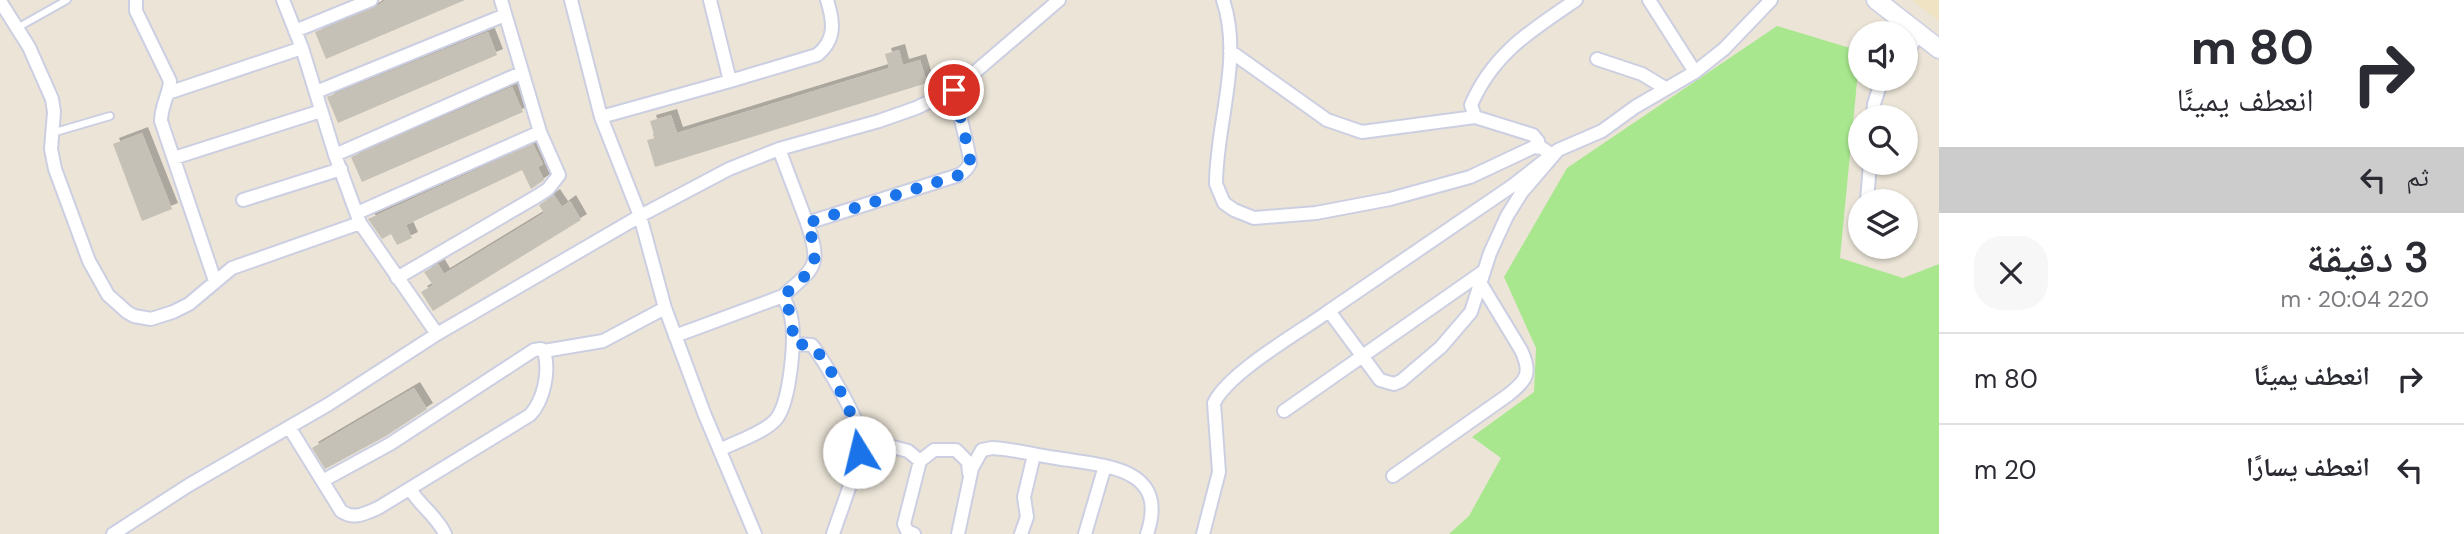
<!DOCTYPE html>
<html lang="ar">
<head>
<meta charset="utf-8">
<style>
  :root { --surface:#fff; --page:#f7f7f7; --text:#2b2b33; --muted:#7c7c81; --line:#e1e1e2 }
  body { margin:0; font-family:"DM Sans","Noto Naskh Arabic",sans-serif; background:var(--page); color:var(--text); direction:rtl; height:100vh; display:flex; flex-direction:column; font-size:26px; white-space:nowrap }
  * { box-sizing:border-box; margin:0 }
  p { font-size:23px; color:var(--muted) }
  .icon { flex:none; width:38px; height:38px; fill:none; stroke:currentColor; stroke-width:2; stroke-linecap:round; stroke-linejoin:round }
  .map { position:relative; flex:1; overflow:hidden; direction:ltr }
  .panel { display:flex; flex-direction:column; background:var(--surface); width:525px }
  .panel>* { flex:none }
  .top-card { background:#fff; color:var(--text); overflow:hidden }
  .fabs { position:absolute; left:1848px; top:21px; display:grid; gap:14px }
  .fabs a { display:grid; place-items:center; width:70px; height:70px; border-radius:50%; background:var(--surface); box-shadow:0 2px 5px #0004; font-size:35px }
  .pin { position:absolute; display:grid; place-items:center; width:60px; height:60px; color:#fff; margin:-30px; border:4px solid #fff; border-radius:50%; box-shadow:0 2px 7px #0007 }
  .me { position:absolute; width:77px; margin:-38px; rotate:351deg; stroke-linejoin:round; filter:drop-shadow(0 0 5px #0008) }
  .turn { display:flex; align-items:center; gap:24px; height:147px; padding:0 35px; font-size:32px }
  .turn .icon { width:91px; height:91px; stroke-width:2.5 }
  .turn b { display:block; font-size:49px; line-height:60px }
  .then { display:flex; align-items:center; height:66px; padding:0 35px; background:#0003; gap:14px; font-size:26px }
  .round { display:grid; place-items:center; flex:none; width:74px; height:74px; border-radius:28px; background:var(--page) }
  .summary { display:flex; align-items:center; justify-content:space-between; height:119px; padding:0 35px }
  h1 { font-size:42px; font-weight:600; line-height:52px }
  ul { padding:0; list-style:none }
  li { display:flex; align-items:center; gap:21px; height:91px; padding:0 35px; border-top:2px solid var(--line) }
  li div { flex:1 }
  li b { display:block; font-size:26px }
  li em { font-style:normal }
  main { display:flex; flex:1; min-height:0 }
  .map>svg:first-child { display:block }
  .education { fill:#efe3c4 }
  .green { fill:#a8e78e }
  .building { fill:#c6c1b7; filter:url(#shadow) }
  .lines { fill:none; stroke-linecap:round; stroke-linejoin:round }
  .lane-casing { stroke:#cccfe2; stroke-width:10 }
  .street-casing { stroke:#cccfe2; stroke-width:16 }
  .secondary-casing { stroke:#cccfe2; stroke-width:21 }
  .lane { stroke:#fff; stroke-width:6 }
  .street { stroke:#fff; stroke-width:12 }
  .secondary { stroke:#fff; stroke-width:18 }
  .route { stroke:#1a73e8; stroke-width:12; stroke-dasharray:0 21.6 }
</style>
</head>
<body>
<main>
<section class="panel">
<div class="top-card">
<div class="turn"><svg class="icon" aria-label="right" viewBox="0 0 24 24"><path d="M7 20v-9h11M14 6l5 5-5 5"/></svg><div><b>80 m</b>انعطف يمينًا</div></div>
<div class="then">ثم<svg class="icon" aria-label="left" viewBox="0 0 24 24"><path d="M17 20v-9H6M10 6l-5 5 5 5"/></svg></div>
</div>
<div class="summary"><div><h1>3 دقيقة</h1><p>220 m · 20:04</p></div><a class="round"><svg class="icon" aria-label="close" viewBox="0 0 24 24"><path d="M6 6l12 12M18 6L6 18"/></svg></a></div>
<ul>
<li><svg class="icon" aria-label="right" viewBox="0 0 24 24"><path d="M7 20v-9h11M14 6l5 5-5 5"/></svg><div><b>انعطف يمينًا</b></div><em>80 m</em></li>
<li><svg class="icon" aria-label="left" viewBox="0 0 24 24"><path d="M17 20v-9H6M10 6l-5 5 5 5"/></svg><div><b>انعطف يسارًا</b></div><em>20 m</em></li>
</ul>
</section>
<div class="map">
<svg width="1939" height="534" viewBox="0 0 1939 534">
  <defs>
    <filter id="shadow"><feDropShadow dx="6" dy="-6" stdDeviation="0" flood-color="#0004"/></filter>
  </defs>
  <rect width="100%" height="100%" fill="#ebe4d7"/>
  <!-- education -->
  <path class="education" d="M1912,0H1939V21Z"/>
  <!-- green -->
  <path class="green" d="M1777,26L1860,51L1840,258L1903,278L1939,264V534H1449L1469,516L1501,458L1472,437L1534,392L1536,348L1504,277L1567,168Z"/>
  <!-- building -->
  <path class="building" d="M386,0H465L326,59L315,32L374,8Z
    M488,32L497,55L338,123L327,97Z
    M899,50L903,65L920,60L927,83L655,167L647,140L655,138L650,121L671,115L677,133L889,68L885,54Z
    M512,87L523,112L362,182L351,157Z
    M142,133L172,209L142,221L113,144Z
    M533,144L543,164L538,167L544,180L531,189L522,170L406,225L412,238L397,245L391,234L382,239L368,219Z
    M554,195L562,207L570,201L581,220L433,311L421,292L433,285L424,272L438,264L444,274L544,213L539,205Z
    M414,388L427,409L386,436L325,469L312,448Z"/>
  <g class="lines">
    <defs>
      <path id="lane" d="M17,28L67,0
        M52,133L110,116"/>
      <path id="street" d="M136,0V11L170,81C169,95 161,106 161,121L215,281
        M283,0L302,48L335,155L360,223L437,334
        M571,0L601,117L640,216L665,308L704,413L755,534
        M1223,0C1243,59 1216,124 1216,184L1224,203L1234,210L1254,218L1316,213L1390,199L1470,177L1534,147L1542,148L1552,155
        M1649,0L1695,72
        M0,1L29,47L52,99L54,112L51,149L55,169L89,261L108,295L127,312L134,316L151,319L173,312L189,304L232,268L360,223
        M295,31L371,0
        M1230,51L1327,120L1362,132L1475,117
        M1906,55L1918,34
        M1597,59L1642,74L1665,88
        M730,81L817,55C836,40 834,22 827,0
        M316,92L505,15
        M168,93L302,48
        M601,117L730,81L710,0
        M1873,117L1874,104L1882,79
        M1539,147L1538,141L1533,135L1475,117L1471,105C1493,53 1532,30 1576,0
        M779,149L807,223
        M1558,150L1512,186L1329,311L1380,380L1394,384L1401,381L1441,347L1471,312L1490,253L1507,216L1522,192L1558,150L1602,131L1635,107L1695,72L1724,49L1771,0
        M335,155L521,73
        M174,158L321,111
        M243,200L341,169
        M1867,201L1870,163
        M357,213L540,132
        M397,278L539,195L548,189L559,175L540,132L501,0
        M675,336L783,296
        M794,344L812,345C824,361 858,417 860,435C862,459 841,509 833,534
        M544,351L603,341L665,308
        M1284,411L1484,271
        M289,427L341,511C354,520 364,514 378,508L530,415C544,400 550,371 544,351L541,349L534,350L390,444L324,480
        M860,438L908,451L920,461L904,524L907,531L914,534
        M720,450C735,442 768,431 777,418C790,400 796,339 791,317C790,310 786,303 783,296C815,267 822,267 807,223L959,175C964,172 968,169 970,163C971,156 956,102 954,90
        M920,461L934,450H956L968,462L969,473
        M1393,476L1508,395C1527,380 1532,373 1521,350L1481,284
        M410,489C420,506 437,516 445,534
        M113,534L189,485L329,404L437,334L640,216L729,169L779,149L879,121L916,108L954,90L1059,0
        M958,534L972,468L982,450L992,448C1013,449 1035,455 1056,458C1103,466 1170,466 1147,534
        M1021,534L1027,517L1024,497L1034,455
        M1085,534L1105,466
        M1203,534L1219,472L1214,403C1229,372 1300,332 1329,311"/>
      <path id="secondary" d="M1876,0L1939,49"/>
    </defs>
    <!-- lane casing -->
    <use href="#lane" class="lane-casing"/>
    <!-- street casing -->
    <use href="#street" class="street-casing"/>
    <!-- secondary casing -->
    <use href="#secondary" class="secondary-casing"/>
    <!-- lane -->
    <use href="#lane" class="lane"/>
    <!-- street -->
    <use href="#street" class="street"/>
    <!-- secondary -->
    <use href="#secondary" class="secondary"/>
  </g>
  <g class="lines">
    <!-- route -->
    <path class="route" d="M859,452L860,433L828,365L812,345L794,344L791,315L783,296C815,267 822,267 807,223L959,175C964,172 968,169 970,163C971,156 956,102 954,90"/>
  </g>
</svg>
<div class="fabs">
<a><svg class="icon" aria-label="sound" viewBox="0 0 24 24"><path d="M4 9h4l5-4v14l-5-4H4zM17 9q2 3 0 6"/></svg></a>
<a><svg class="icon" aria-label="search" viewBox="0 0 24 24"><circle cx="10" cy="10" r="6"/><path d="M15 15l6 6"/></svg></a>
<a><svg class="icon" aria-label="layers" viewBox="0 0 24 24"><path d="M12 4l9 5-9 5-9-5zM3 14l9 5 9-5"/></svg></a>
</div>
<div class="pin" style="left:954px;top:90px;background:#d93025"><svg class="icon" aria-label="arrive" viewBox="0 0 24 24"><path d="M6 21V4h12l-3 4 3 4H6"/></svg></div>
<svg class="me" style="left:859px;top:452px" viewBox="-20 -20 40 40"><circle r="19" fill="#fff"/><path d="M0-13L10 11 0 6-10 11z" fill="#1a73e8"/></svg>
</div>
</main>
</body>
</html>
